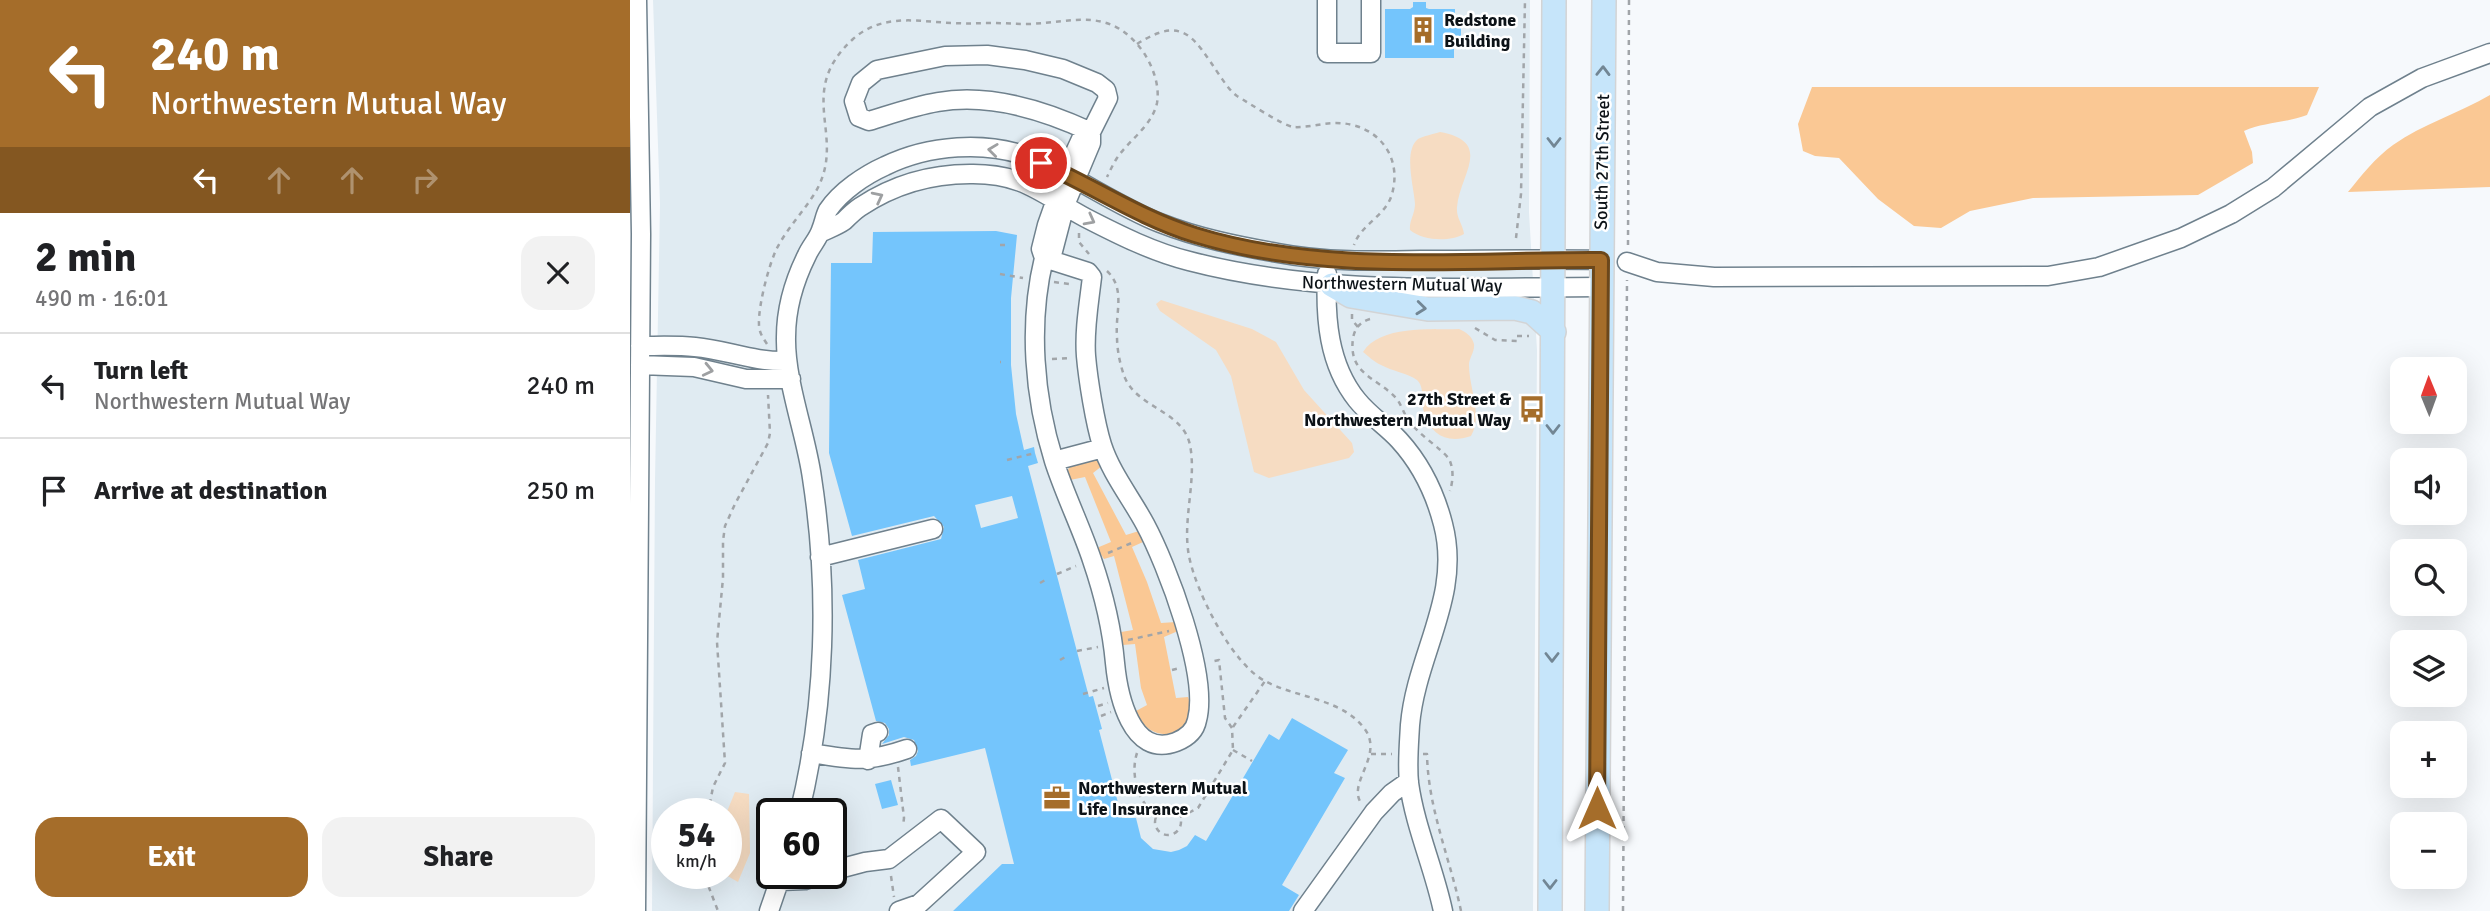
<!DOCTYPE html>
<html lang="en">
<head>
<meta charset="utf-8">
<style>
  :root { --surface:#fff; --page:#f2f2f2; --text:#202124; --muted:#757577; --line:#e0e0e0; --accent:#a56d2a }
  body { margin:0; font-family:Signika,sans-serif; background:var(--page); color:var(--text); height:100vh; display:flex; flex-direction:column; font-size:26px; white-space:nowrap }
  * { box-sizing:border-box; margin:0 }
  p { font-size:23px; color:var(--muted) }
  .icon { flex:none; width:38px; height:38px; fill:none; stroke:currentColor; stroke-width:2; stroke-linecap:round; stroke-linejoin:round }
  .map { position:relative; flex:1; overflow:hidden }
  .details { display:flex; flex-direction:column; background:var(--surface); width:630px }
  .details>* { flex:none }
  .guide { background:#a56d2a; color:#fff; overflow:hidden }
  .needle { width:46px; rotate:359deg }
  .tools { position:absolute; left:1760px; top:357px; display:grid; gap:14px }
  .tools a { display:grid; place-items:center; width:77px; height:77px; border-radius:14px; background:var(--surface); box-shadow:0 7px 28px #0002; font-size:35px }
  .speed { position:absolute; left:21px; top:798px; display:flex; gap:14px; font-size:35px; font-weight:700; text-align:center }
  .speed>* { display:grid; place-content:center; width:91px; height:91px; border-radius:50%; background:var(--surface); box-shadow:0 7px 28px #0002; line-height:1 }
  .speed small { font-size:18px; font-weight:400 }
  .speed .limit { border:4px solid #111; border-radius:10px; background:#fff; color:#111 }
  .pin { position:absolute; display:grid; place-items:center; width:60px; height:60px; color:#fff; margin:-30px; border:4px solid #fff; border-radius:50%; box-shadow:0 2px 7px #0007 }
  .me { position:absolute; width:77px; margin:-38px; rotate:0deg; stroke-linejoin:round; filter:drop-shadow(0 0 5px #0008) }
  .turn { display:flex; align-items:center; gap:24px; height:147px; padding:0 35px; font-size:32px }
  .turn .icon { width:91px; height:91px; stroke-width:2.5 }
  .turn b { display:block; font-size:49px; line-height:60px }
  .lanes { display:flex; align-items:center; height:66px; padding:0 35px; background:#0003; justify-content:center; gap:35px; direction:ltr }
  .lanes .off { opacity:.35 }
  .round { display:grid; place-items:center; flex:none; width:74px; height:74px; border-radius:21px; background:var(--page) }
  .summary { display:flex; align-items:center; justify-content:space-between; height:119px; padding:0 35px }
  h1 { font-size:42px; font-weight:700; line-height:52px }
  .cta { display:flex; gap:14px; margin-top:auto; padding:14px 35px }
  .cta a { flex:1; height:80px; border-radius:21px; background:var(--accent); color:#fff; font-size:28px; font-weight:700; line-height:80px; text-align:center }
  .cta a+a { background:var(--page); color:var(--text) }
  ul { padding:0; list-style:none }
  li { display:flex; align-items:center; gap:21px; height:105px; padding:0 35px; border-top:2px solid var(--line) }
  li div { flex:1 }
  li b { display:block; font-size:26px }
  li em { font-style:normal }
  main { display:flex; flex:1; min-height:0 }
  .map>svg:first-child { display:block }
  .built { fill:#e0ebf2; fill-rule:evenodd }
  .green { fill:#fac894 }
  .water { fill:#f6dcc2 }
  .building { fill:#74c5fc; fill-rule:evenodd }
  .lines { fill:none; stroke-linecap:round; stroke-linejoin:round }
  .minor-casing { stroke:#6f818d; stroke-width:21 }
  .major-casing { stroke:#d3d4d5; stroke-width:26 }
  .path { stroke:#a1a5a9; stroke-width:2.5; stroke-dasharray:5 5; stroke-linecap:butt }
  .minor { stroke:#fff; stroke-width:18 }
  .major { stroke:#c6e5fa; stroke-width:23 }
  .oneway { stroke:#728694 }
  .oneway2 { stroke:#9ea0a2 }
  .route-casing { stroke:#6b471b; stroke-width:18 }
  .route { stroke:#a56d2a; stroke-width:12 }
  .labels { text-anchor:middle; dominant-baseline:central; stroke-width:5; stroke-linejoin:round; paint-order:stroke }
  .poi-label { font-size:18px; font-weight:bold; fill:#0c1217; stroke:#fff; text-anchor:start }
  .street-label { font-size:18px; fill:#0c1217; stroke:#fff }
</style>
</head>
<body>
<main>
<section class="details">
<div class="guide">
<div class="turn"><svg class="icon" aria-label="left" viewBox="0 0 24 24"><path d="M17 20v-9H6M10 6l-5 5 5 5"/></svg><div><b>240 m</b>Northwestern Mutual Way</div></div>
<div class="lanes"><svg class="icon" aria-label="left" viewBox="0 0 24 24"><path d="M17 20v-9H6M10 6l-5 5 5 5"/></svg><svg class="icon off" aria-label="ahead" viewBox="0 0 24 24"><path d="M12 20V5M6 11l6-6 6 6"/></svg><svg class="icon off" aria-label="ahead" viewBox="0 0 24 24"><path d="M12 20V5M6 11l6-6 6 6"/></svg><svg class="icon off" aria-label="right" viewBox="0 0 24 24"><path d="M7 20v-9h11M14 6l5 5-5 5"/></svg></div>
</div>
<div class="summary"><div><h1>2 min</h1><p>490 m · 16:01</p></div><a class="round"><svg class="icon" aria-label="close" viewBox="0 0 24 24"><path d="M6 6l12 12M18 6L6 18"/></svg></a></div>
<ul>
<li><svg class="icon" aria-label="left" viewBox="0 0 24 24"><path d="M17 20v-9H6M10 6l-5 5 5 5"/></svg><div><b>Turn left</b><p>Northwestern Mutual Way</p></div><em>240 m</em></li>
<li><svg class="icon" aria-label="arrive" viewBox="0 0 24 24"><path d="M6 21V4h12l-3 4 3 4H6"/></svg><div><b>Arrive at destination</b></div><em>250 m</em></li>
</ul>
<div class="cta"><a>Exit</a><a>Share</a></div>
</section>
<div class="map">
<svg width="1860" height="911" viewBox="0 0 1860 911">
  <rect width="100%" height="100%" fill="#f6f9fc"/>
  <!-- built -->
  <path class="built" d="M23,0H900L899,212L907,350L903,911H22L25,480L30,204ZM37,814H96V873H37ZM142,814H201V873H142Z"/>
  <!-- green -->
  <path class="green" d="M1182,87H1689L1677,115C1656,123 1634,122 1614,131L1622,152L1623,163L1568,195L1403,198L1340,211L1311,228L1284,226L1248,199L1209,158L1185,156L1173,151L1168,124Z
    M1860,95V187L1718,192C1732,175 1745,158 1763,145C1793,124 1829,113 1860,95Z
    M465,459H469L472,466L463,473L496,535L509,531L513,539V542L502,547L517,582L531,623L546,622L548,631L534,637L546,698L558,697C571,727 529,754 506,714V711L517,705L511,688L505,644L493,645L489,635L491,632L503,630L484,556L474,559L468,550L469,547L481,542L455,477L440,480L438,470L440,466Z"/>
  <!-- water -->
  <path class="water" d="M810,132C864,142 830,174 827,207C826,218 833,224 834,234C820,242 793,241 780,230C779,221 785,214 785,204C784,187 773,151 788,139C793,136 804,134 810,132Z
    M531,300L622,329L646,342L674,390L722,443L724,452L719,458L639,478L624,472L601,376L586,350L530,311L526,304Z
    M829,329C836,332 842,336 844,344C845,352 839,358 839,365C839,388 853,415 841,436C818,444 801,436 794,412C791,403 795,387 787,380C777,373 762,371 751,365C744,362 738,356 733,352C750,325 800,330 829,329Z
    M105,792L119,794L120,853L108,882L94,874L96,873V814Z"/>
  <!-- building -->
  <path class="building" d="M783,2H796V8L799,9H825V24H831V36L824,37V58H755V9H780L783,7Z
    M366,231L387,235L381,298V365L386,414L394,450L404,447L405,453L408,463L398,466L459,697L463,696L472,729L469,730L492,818H506L511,838L523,849L541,852L549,850L557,846L565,835L576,841L639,734L649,740L662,718L718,750L704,773L715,778L652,885L669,895L659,911H323L372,864H384L355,748L281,766L280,760L286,756L288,751L284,740L274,737L252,744L259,735V729L255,723L246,721L212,595L235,589L228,560L311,539L314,527L304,516L222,536L199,453L201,263H242L243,232ZM382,496L388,518L351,528L345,505Z
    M261,780L268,805L252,809L245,784Z"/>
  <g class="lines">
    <defs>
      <path id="minor" d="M697,0V53H741V0
        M461,132C414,110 360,93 308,102C284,106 262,114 239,121L229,117L224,101L231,83L247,70L315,56L357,55L395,60L433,69L467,83L476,90L478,98L461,132V143L435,205L423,251L414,258L411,249L417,225L435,174L451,139L461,132
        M190,233C198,229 207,226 214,221C219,216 224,211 230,207C263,185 300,174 340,174C394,173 413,195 456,218C489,235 523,252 559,261C693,296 834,287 971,287
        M414,258L458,272L462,277C459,303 454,330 456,356C458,379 465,423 472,445C481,473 501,498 515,524C537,565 579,675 567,720C565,731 556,738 546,742C501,759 488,694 485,663C482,629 473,592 462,560C451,527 435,495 424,461C404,397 398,324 414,258Z
        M997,262L1027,272L1084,277L1418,276L1469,267L1551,238L1601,214L1643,188L1740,107L1792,78L1860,53
        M697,274C695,317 698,364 727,400C739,415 756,426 769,440C790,463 805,493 813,524C832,596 786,654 780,725C779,744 777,764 779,783C785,827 804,868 813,911
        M10,346C28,346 47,345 65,347C98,350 122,362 157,361
        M10,365L64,367L116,379H161
        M424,461L473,448
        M190,557L303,529
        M181,753C222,760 237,763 277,749
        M238,760L242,734L248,732
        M169,814C196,705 199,589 182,478C176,434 155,381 156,337C156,308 164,281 177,255C181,246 188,239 191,230C194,223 195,215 198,210C211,191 235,175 255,166C298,145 356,140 402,158C446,176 485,205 530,223C568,238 608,246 648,253C695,262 743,261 791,260C851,260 911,259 971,260
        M201,871L235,862L259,859L311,819L346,852L289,904L269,911
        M150,881L175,880L195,873
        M6,911L11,234L7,0
        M139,911L152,873
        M673,911L744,812L762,793L779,781"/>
      <path id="major" d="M702,285L721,296L798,309L885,308L902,312L924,332
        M920,911L924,0
        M967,911L974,0"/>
    </defs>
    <!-- minor casing -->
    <use href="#minor" class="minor-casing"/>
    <!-- major casing -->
    <use href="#major" class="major-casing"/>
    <!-- path -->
    <path class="path" d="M507,44C554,14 564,38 590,76C595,83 600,91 607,96C619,103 652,125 663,127C677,128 692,123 706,123C746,123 773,155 762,194C756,216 731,224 724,245
      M449,233V242L459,254
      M886,238L891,194L895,0
      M370,245H377
      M998,245L999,0
      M477,271C496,289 485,313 487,336C487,350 490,365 495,378C508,408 553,411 560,445C567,481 552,520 559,556C566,592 602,664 635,681C666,698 711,698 734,728C755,755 717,782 731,803
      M370,274L393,278
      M424,282L439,284
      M722,314V320L728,327
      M740,319C730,322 725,328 723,338C718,375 747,377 767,399C772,406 774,415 780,422C789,435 812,449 819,459C824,469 823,481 820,491
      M845,328L865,340L887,341
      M887,336H899
      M137,344C133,338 129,332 129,325C128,306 139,264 147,248C157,229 172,213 183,196C221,138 162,95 223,39C254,12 289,22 324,23C337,24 349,23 362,23C374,23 386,24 399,24C445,22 481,6 514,53C523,67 530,86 527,103C522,126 499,140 487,158C483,164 480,171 477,177
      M422,359L440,358
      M370,362H371
      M377,460L405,453
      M478,553L504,542
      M427,574L446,566
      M410,583L417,579
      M498,640L539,631
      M447,651L468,647
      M430,660L437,656
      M542,670L550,668
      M453,694L474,688
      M468,706L478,703
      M471,716L481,712
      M603,727L635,681
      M603,750L622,761
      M507,753C500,774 508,803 526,815
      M741,754H762
      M793,754H797C798,809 820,858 831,911
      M268,767L274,818L273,826
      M525 822a13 13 0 1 1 26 0a13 13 0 1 1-26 0Z
      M78,814L83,787L95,763L87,642L93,578V541L95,526L105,504L138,443L140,433L138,395
      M550,817L568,808L603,750L602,728L595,718L589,660L580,662
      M64,873L78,885L88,911
      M261,876L264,897
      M993,911L997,280"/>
    <!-- minor -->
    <use href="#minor" class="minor"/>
    <!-- major -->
    <use href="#major" class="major"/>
  </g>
  <!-- one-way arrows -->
  <defs><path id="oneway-chevron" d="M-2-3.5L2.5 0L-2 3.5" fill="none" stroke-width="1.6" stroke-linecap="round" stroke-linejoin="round" transform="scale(1.75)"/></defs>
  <g class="oneway">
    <use href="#oneway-chevron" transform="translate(973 71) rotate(-89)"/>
    <use href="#oneway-chevron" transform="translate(924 142) rotate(90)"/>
    <use href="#oneway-chevron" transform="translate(791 308) rotate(6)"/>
    <use href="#oneway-chevron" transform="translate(923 429) rotate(90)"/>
    <use href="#oneway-chevron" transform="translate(922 657) rotate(90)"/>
    <use href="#oneway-chevron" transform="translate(920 884) rotate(90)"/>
  </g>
  <g class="oneway2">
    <use href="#oneway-chevron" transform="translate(363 150) rotate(-173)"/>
    <use href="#oneway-chevron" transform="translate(248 197) rotate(-27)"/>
    <use href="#oneway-chevron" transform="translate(460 220) rotate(28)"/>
    <use href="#oneway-chevron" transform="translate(78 370) rotate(13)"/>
  </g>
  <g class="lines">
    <defs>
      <path id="route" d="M411,163C463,186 510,218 565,235C694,275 837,259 971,260L967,808"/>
    </defs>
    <!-- route casing -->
    <use href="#route" class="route-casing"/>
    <!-- route -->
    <use href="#route" class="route"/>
  </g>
  <!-- icons -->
  <defs>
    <symbol id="building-bare" viewBox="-9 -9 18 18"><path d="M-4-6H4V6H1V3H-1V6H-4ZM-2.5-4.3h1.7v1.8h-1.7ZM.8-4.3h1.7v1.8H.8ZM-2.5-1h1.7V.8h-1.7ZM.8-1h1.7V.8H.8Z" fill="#a56d2a" stroke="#fff" stroke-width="2.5" paint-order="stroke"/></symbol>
    <symbol id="bus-bare" viewBox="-9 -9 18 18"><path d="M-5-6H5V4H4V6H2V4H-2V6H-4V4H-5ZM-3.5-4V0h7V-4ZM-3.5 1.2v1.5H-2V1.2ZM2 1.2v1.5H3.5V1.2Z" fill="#a56d2a" stroke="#fff" stroke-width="2.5" paint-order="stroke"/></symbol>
    <symbol id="office-bare" viewBox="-9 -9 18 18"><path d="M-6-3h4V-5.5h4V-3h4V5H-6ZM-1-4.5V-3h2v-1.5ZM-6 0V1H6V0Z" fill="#a56d2a" stroke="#fff" stroke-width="2.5" paint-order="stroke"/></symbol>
  </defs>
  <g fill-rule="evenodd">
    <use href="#building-bare" x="774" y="11" width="38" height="38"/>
    <use href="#bus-bare" x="883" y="390" width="38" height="38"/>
    <use href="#office-bare" x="408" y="779" width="38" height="38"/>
  </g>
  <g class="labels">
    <!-- poi labels -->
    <g class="poi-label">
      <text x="814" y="20">Redstone<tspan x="814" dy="21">Building</tspan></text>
      <text x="881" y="399" text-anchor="end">27th Street &amp;<tspan x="881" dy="21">Northwestern Mutual Way</tspan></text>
      <text x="448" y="788">Northwestern Mutual<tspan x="448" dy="21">Life Insurance</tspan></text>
    </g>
    <!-- street labels -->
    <g class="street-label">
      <text transform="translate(972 162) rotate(-89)">South 27th Street</text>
      <text transform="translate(772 284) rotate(1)">Northwestern Mutual Way</text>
    </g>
  </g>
</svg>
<div class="tools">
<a><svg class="needle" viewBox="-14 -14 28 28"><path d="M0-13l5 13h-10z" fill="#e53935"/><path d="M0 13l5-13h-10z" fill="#757577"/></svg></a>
<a><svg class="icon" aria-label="sound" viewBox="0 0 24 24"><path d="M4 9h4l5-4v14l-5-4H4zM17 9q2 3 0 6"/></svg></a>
<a><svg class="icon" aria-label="search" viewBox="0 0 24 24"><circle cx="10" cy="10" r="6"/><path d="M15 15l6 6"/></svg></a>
<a><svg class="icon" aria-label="layers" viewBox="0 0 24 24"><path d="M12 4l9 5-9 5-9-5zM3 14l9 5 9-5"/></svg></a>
<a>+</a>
<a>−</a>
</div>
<div class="speed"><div>54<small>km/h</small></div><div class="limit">60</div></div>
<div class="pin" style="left:411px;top:163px;background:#d93025"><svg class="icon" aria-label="arrive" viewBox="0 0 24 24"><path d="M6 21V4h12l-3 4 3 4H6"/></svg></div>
<svg class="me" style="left:967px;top:808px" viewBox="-20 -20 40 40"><path d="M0-17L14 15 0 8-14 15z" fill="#a56d2a" stroke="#fff" stroke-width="4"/></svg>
</div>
</main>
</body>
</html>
